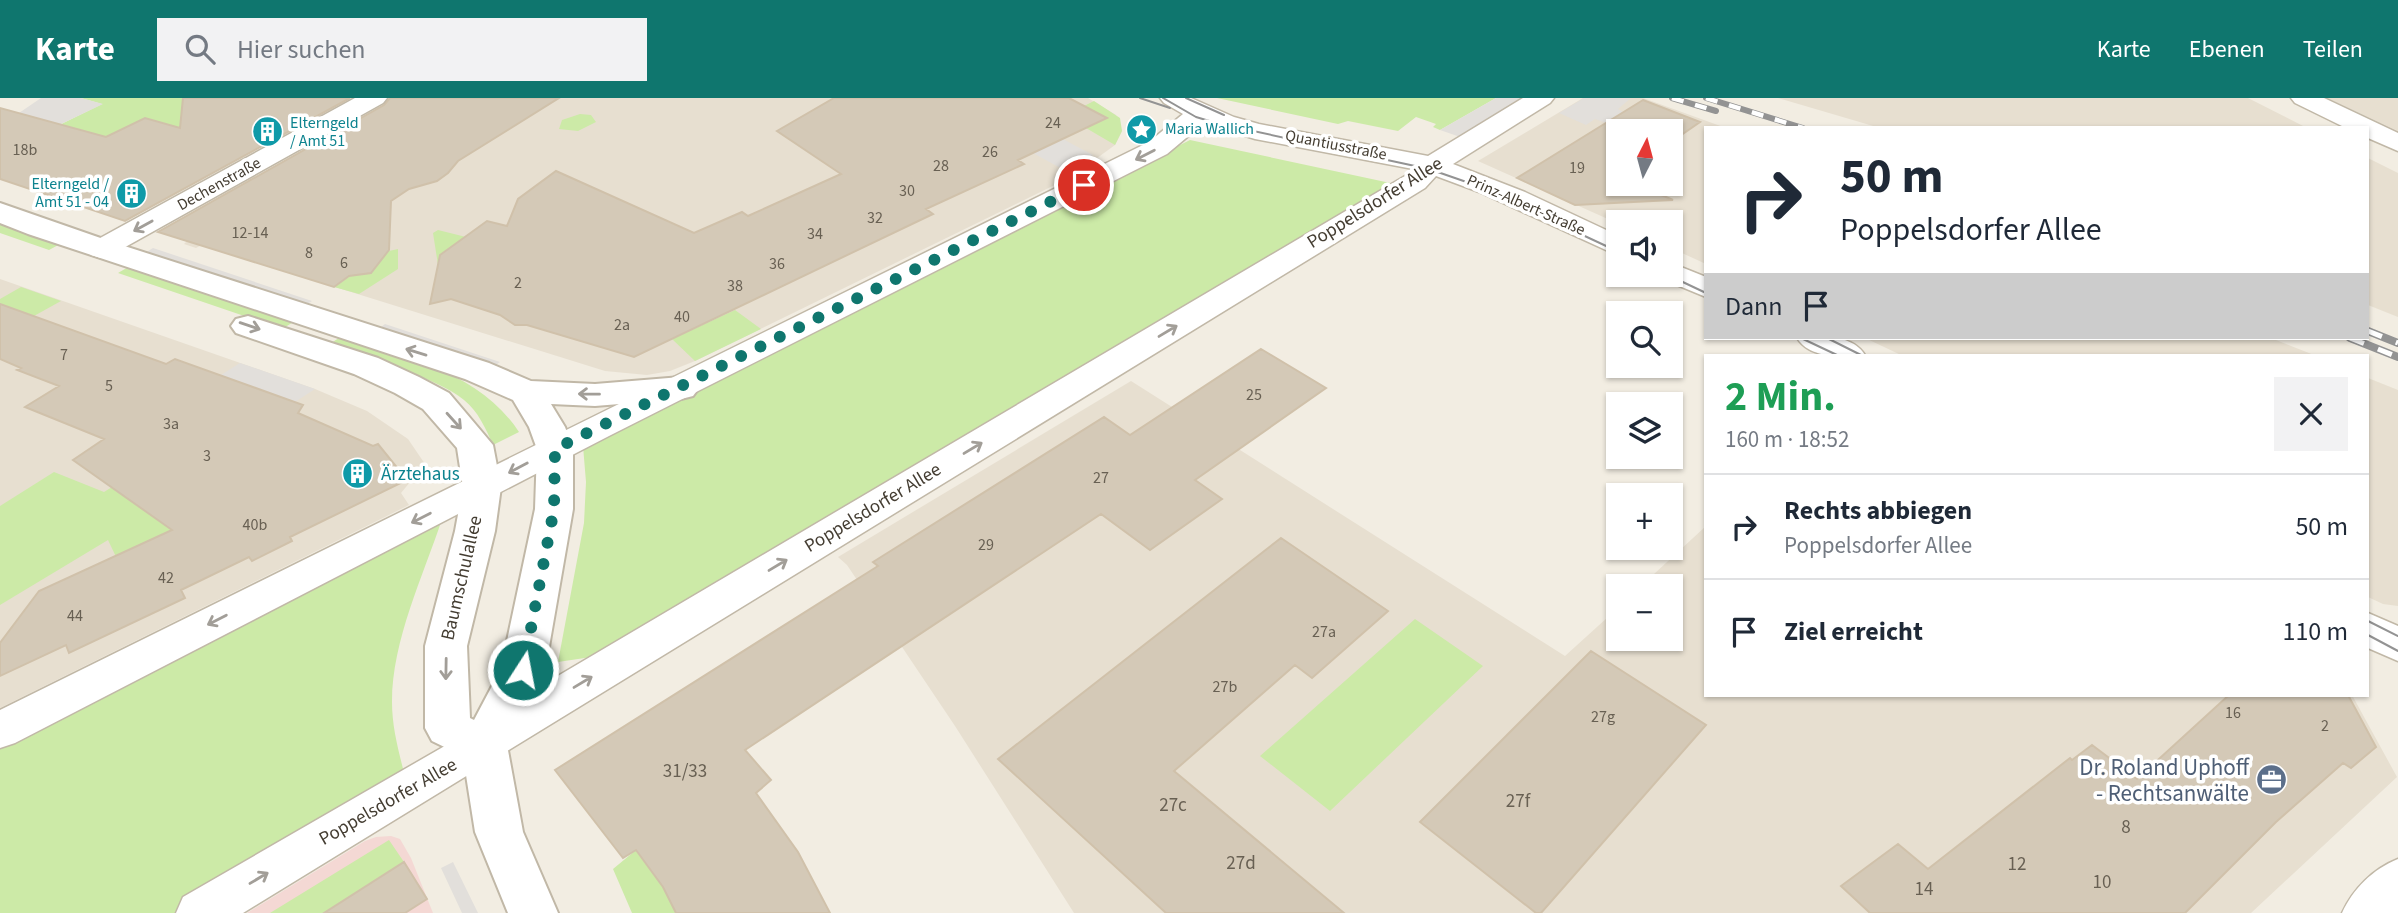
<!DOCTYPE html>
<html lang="de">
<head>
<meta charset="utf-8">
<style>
  :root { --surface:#fff; --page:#f2f2f3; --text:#1f2937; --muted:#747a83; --line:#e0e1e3; --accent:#0f766e }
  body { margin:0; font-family:"Source Sans 3",sans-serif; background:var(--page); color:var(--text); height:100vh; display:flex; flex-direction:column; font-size:26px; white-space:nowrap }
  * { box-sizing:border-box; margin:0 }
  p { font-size:23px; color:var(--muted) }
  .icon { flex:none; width:38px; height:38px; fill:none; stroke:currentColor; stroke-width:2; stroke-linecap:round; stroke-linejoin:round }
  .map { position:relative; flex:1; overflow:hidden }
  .panel { position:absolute; left:1704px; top:256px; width:665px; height:343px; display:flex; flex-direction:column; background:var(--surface); border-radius:0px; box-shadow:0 2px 5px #0004 }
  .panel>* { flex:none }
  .top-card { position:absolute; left:1704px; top:28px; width:665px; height:214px; border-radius:0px; box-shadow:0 2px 5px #0004; background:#fff; color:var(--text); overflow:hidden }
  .needle { width:46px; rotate:6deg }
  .buttons { position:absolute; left:1606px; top:21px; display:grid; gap:14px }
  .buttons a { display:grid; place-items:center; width:77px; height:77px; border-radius:0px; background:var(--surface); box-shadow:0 2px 5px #0004; font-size:35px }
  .pin { position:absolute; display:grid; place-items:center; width:60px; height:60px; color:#fff; margin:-30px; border:4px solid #fff; border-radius:50%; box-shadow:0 2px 7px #0007 }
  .me { position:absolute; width:77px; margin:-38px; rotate:11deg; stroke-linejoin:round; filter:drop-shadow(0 0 5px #0008) }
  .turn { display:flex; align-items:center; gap:24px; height:147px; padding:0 21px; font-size:32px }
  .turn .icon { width:91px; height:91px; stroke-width:2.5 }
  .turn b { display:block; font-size:49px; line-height:60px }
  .then { display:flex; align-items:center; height:66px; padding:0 21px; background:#0003; gap:14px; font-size:26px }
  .round { display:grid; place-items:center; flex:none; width:74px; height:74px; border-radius:0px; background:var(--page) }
  .headline { display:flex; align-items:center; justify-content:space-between; height:119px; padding:0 21px }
  h1 { font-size:42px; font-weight:700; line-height:52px; color:#1e9e55 }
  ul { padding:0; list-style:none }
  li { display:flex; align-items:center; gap:21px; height:105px; padding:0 21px; border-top:2px solid var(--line) }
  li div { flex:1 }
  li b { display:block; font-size:26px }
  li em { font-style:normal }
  header { display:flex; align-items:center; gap:42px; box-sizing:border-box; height:98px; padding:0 35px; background:var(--accent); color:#fff }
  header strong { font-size:33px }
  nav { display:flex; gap:38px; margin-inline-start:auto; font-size:24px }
  .search { width:490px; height:63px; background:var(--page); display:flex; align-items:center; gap:18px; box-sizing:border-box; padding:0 24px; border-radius:0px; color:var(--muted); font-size:26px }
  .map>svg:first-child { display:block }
  .residential { fill:#e7dfd0; fill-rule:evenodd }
  .medical { fill:#f4d8d4 }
  .green { fill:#cceaa7 }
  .parking { fill:#e2dfdb }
  .building { fill:#d4c9b7; stroke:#d0c1aa; stroke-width:2 }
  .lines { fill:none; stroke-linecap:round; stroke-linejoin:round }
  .minor-casing { stroke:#c1b8a7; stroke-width:3 }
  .tertiary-casing { stroke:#c1b8a7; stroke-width:4 }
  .minor { fill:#fff; fill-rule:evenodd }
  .tertiary { fill:#fff; fill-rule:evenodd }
  .tram { stroke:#939393; stroke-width:2 }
  .rail-far1-casing { stroke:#939393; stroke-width:6 }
  .rail-casing { stroke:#939393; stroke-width:8 }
  .rail-far1 { stroke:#fff; stroke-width:4.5; stroke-dasharray:12; stroke-linecap:butt }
  .rail { stroke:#fff; stroke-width:5; stroke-dasharray:15; stroke-linecap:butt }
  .oneway { stroke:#a29e98 }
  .route { stroke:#0f766e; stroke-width:12; stroke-dasharray:0 21.6 }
  .labels { text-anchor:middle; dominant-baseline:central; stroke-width:7; stroke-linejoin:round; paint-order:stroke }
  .far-culture-label { font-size:16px; fill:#0d838f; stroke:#fff; text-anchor:start }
  .number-label { font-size:16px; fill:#686053 }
  .far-street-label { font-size:16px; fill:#443d32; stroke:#fff }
  .street-label { font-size:19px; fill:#443d32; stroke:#fff }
  .culture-label { font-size:19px; fill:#0d838f; stroke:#fff; text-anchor:start }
  .near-number-label { font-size:19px; fill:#686053 }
  .near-service-label { font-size:23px; fill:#4e5e75; stroke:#fff; text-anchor:end }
</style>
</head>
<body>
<header>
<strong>Karte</strong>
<div class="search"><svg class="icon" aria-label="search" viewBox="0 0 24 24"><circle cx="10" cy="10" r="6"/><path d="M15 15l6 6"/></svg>Hier suchen</div>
<nav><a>Karte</a><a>Ebenen</a><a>Teilen</a></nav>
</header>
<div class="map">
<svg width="2398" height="815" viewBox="0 0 2398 815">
  <rect width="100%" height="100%" fill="#f2ede2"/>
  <!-- residential -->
  <path class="residential" d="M402,0H1088L1116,17L1122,33L1115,47L1071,79L695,263L670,273L647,277L605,273L203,148L209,143L196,150L184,146L187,143L161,135Z
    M1583,0H1643L1726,30H1706V166L1671,150V124L1619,126L1478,63ZM1619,33H1671V86H1619Z
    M1778,0H2248L2307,30H1880Z
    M2327,0H2398V33Z
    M2368,60L2398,75V219L2368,207Z
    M0,181L315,291L367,313L408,341L425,366L401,395L409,407L0,610Z
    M1865,240H2271L2314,257H1901Z
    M2368,280L2398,292V508L2383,506L2368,499Z
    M1131,283L1565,558L1619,509V541H1671V488H1641L1706,428V597H2352L2397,679L2251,815H1074L955,628L847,467L838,459Z"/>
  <!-- medical -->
  <path class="medical" d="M391,738L400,741L411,760L433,815H247L365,743L376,739Z"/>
  <!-- green -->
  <path class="green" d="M81,0H267L258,19L86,49L41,36L102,6Z
    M1217,0H1496L1440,32L1433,29L1436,26L1416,19L1398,33L1348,23L1338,26Z
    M1094,3L1120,20L1122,33L1115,47L1086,30L1107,20L1084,8Z
    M580,16L591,17L596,24L578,33L559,31L562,22Z
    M1190,42L1395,86L598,558L558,564L584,425L586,384L583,348Z
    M0,125L62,145L49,152L0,135Z
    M438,132L482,143L445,169L438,167L433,135Z
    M398,151V171L359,196L334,189L352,177L369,175L371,165L389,153Z
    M130,168L295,223L282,231L118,175Z
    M21,189L61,203L34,218L0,206V201Z
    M735,212L761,231L695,263L672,241Z
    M342,238C406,260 479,273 519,334L493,347C486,331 478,313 464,302C437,279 363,259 328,247Z
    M54,374L104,394L112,389L274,383L118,463L108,442L0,507V408Z
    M442,421C423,479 392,542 392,604C392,630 399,654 405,679L185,815H0V641Z
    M1415,521L1483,568L1330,713L1260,658Z
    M389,742L404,764L324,815H270Z
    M636,752L663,789L676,815H632L613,771Z"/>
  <!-- parking -->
  <path class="parking" d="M41,0H81L103,6L59,27L19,15Z
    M1496,0H1533L1466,41L1440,32Z
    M1584,0H1631L1618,11L1623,14L1606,25L1595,21L1586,27L1559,15Z
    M1063,41L1074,47L1093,57L1064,72L1033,55Z
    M153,150L312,203L302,209L142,157Z
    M385,226L500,264L490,271L376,233Z
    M240,265L315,291L295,304L221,277Z
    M453,764L478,815H462L441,770Z"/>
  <!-- building -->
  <path class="building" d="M183,0H350L125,123L0,81V10L106,39L145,20L180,30Z
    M390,0H559L458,63L448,75L437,83L409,91L391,103L389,152L371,175L349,178L334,189L158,134L384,7Z
    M834,0H1069L1107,20L1018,62L1024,66L926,111L933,116L634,259L527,227H515L500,217L451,201L430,206L440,157L487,123L507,128L518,101L556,73L694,135L742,114L748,118L841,76L777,33Z
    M1643,2L1700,24L1671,44V33H1619V86H1636L1673,102L1575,107L1517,80Z
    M0,206L166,266L175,261L303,307L298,315L373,348L378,346L407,382L290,439L292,443L252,463L249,459L181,492L185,500L69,555L66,547L0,578V545L39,493L172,432L73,362L104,341L25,309L59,288L17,272L21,270L0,261Z
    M1261,251L1326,290L1195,382L1222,401L1150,452L1101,416L745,652L771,682L756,695L798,754L830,815H676L663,789L636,752L623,760L555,672L878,468L873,464L1104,319L1130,337Z
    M1281,440L1388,513L1312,580L1295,567L1174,673L1344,815H1166L998,661Z
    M1591,553L1706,627L1541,815H1536L1420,724Z
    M2229,597H2348L2376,649L2351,670L2343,665L2276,724L2185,815H1870L1841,788L1898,746L1928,771L2070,660L2072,662L2092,647L2137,681Z
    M404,764L427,801L405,815H324Z"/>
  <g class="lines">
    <defs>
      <path id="minor" d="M355,0H387L383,5L111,157L101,160L91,157L86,151L91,145Z
        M1160,0H1191L1234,19L1259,26L1428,58L1523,0H1554L1550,5L1453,66L1525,94L1619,138V158L1479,94L1436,78L1425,90L243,815H176L183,799L469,634L551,582L1405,78L1413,71L1255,41L1204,25L1167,56L609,338L15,645L0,650V612L1149,44L1183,16L1164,5Z
        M2291,0H2324L2398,35V53L2368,40V30H2346L2295,5Z
        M1671,165L1706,179V199L1660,180L1658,177H1671Z
        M1797,240C1820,239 1851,235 1865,257C1842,258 1811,262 1797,240Z
        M2368,515L2398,528V563L2368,550Z
        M2398,761V815H2342C2353,791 2373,771 2398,761Z"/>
      <path id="tertiary" d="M0,105L112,144L489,265L531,283L595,286L681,279L693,282L699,290L693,298L681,301L595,308L551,306L565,329L573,351V411L545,572L507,647L523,734L558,815H508L475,734L463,658L432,643L425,630V548L455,433L463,389L457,350L423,311L395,295L354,276L236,235L231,228L236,221L248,218L378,260L419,279L449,295L493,347L501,389L495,433L467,548L470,620L474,622L501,571L535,411L537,351L529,329L513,302L465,281L28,136L0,125Z"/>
    </defs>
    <!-- minor casing -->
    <use href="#minor" class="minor-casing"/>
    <!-- tertiary casing -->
    <use href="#tertiary" class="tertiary-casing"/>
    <!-- minor -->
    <use href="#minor" class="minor"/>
    <!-- tertiary -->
    <use href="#tertiary" class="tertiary"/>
    <!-- tram -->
    <path class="tram" d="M1140,0L1170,10
      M1163,0L1196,19L1216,25L1429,71L1478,88L1619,154
      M1186,0L1224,17
      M1668,177L1706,195
      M1801,240L1837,257
      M1827,240L1861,257
      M2368,523L2398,538
      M2368,537L2398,553"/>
    <defs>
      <path id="rail-far1" d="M1672,0L1716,13
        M1706,0L1803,30"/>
      <path id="rail" d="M2368,233L2398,245
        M2350,240L2398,259"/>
    </defs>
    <!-- rail-far1 casing -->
    <use href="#rail-far1" class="rail-far1-casing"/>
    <!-- rail casing -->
    <use href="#rail" class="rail-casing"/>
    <!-- rail-far1 -->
    <use href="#rail-far1" class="rail-far1"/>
    <!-- rail -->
    <use href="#rail" class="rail"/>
  </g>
  <!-- one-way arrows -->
  <defs><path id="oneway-shaft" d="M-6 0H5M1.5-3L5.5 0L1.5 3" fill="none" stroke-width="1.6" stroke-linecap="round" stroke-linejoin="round" transform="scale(1.75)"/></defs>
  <g class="oneway">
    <use href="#oneway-shaft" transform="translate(1145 57) rotate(153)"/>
    <use href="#oneway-shaft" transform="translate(143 128) rotate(151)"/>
    <use href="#oneway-shaft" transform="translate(250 228) rotate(19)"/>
    <use href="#oneway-shaft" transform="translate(1168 233) rotate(-31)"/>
    <use href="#oneway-shaft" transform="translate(416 254) rotate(-163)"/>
    <use href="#oneway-shaft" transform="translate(589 296) rotate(-179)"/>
    <use href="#oneway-shaft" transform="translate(454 323) rotate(48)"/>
    <use href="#oneway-shaft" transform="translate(973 350) rotate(-31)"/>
    <use href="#oneway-shaft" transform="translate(518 370) rotate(152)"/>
    <use href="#oneway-shaft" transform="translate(421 420) rotate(153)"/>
    <use href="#oneway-shaft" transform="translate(778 467) rotate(-31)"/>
    <use href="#oneway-shaft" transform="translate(217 522) rotate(153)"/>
    <use href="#oneway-shaft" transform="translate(446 571) rotate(91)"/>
    <use href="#oneway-shaft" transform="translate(583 584) rotate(-31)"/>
    <use href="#oneway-shaft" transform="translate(259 780) rotate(-31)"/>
  </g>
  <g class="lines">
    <!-- route -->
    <path class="route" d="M523,572L554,411L555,351L1084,87"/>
  </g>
  <!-- icons -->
  <defs>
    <symbol id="sight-disc" viewBox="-11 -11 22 22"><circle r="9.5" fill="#0f9aa8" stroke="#fff"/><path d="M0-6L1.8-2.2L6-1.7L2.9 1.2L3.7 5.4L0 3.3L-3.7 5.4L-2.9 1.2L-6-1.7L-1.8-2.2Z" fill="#fff"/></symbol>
    <symbol id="building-disc" viewBox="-11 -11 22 22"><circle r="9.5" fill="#0f9aa8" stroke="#fff"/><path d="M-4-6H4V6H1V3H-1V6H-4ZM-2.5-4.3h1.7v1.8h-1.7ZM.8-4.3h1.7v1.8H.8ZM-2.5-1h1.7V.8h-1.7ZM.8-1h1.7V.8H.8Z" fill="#fff"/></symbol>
    <symbol id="office-disc" viewBox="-11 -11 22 22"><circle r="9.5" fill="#5c6f8a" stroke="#fff"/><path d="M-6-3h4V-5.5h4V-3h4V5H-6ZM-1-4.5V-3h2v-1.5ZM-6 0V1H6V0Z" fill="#fff"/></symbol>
  </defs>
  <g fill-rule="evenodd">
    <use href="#sight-disc" x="1124" y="14" width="35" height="35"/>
    <use href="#building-disc" x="250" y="16" width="35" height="35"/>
    <use href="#building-disc" x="114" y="78" width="35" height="35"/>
    <use href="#building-disc" x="340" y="358" width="35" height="35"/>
    <use href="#office-disc" x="2254" y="664" width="35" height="35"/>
  </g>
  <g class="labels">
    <!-- far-culture labels -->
    <g class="far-culture-label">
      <text x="290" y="25">Elterngeld<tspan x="290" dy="18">/ Amt 51</tspan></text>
      <text x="1165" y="31">Maria Wallich</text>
      <text x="109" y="86" text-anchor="end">Elterngeld /<tspan x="109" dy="18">Amt 51 - 04</tspan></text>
    </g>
    <!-- number labels -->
    <g class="number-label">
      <text x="1053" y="25">24</text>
      <text x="25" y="52">18b</text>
      <text x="990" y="54">26</text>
      <text x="941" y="68">28</text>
      <text x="1577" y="70">19</text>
      <text x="907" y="93">30</text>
      <text x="875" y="120">32</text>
      <text x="250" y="135">12-14</text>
      <text x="815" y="136">34</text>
      <text x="309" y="155">8</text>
      <text x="344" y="165">6</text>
      <text x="777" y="166">36</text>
      <text x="518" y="185">2</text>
      <text x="735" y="188">38</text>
      <text x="682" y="219">40</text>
      <text x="622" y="227">2a</text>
      <text x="64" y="257">7</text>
      <text x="109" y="288">5</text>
      <text x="1254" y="297">25</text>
      <text x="171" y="326">3a</text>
      <text x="207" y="358">3</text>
      <text x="1101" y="380">27</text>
      <text x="255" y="427">40b</text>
      <text x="986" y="447">29</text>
      <text x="166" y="480">42</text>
      <text x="75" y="518">44</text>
      <text x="1324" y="534">27a</text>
      <text x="1225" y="589">27b</text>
      <text x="2233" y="615">16</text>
      <text x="1603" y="619">27g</text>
      <text x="2325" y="628">2</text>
    </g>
    <!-- far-street labels -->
    <g class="far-street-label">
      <text transform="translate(1336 47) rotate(11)">Quantiusstraße</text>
      <text transform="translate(219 86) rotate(-29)">Dechenstraße</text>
      <text transform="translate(1526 107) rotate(24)">Prinz-Albert-Straße</text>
    </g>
    <!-- street labels -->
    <g class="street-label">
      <text transform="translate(1375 105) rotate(-32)">Poppelsdorfer Allee</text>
      <text transform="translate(873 410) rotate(-31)">Poppelsdorfer Allee</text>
      <text transform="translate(462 480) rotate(-77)">Baumschulallee</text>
      <text transform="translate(388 704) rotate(-30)">Poppelsdorfer Allee</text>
    </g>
    <!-- culture labels -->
    <g class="culture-label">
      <text x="381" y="376">Ärztehaus</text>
    </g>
    <!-- near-number labels -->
    <g class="near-number-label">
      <text x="685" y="673">31/33</text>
      <text x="1518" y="703">27f</text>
      <text x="1173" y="707">27c</text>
      <text x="2126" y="729">8</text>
      <text x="1241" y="765">27d</text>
      <text x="2017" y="766">12</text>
      <text x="2102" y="784">10</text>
      <text x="1924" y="791">14</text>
    </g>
    <!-- near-service labels -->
    <g class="near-service-label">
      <text x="2249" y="669">Dr. Roland Uphoff<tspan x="2249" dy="26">- Rechtsanwälte</tspan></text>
    </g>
  </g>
</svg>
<div class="buttons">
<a><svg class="needle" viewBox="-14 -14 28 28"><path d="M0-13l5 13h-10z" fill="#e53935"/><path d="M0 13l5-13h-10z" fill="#747a83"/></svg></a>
<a><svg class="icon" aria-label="sound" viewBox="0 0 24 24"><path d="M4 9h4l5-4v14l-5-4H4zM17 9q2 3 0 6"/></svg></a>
<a><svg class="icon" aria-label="search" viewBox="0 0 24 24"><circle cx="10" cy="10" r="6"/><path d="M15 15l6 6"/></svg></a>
<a><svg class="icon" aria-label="layers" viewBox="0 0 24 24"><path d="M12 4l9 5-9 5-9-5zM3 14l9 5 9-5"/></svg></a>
<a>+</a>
<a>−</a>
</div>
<div class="pin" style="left:1084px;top:87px;background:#d93025"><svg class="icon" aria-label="arrive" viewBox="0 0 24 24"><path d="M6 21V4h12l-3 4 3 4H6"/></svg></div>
<svg class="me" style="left:523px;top:572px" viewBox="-20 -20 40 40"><circle r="17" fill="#0f766e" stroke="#fff" stroke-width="3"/><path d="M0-11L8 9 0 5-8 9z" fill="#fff"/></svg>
<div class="top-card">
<div class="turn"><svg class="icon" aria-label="right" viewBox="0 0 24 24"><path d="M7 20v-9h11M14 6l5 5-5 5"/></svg><div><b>50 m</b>Poppelsdorfer Allee</div></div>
<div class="then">Dann<svg class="icon" aria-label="arrive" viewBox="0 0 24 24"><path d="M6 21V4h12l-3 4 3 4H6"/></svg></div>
</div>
<section class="panel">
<div class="headline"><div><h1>2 Min.</h1><p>160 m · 18:52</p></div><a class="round"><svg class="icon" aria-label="close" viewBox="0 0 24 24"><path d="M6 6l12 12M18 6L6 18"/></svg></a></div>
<ul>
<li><svg class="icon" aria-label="right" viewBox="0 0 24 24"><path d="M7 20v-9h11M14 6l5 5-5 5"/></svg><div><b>Rechts abbiegen</b><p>Poppelsdorfer Allee</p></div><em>50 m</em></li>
<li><svg class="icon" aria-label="arrive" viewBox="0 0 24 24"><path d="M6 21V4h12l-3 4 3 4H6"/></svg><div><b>Ziel erreicht</b></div><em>110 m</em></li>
</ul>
</section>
</div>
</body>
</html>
